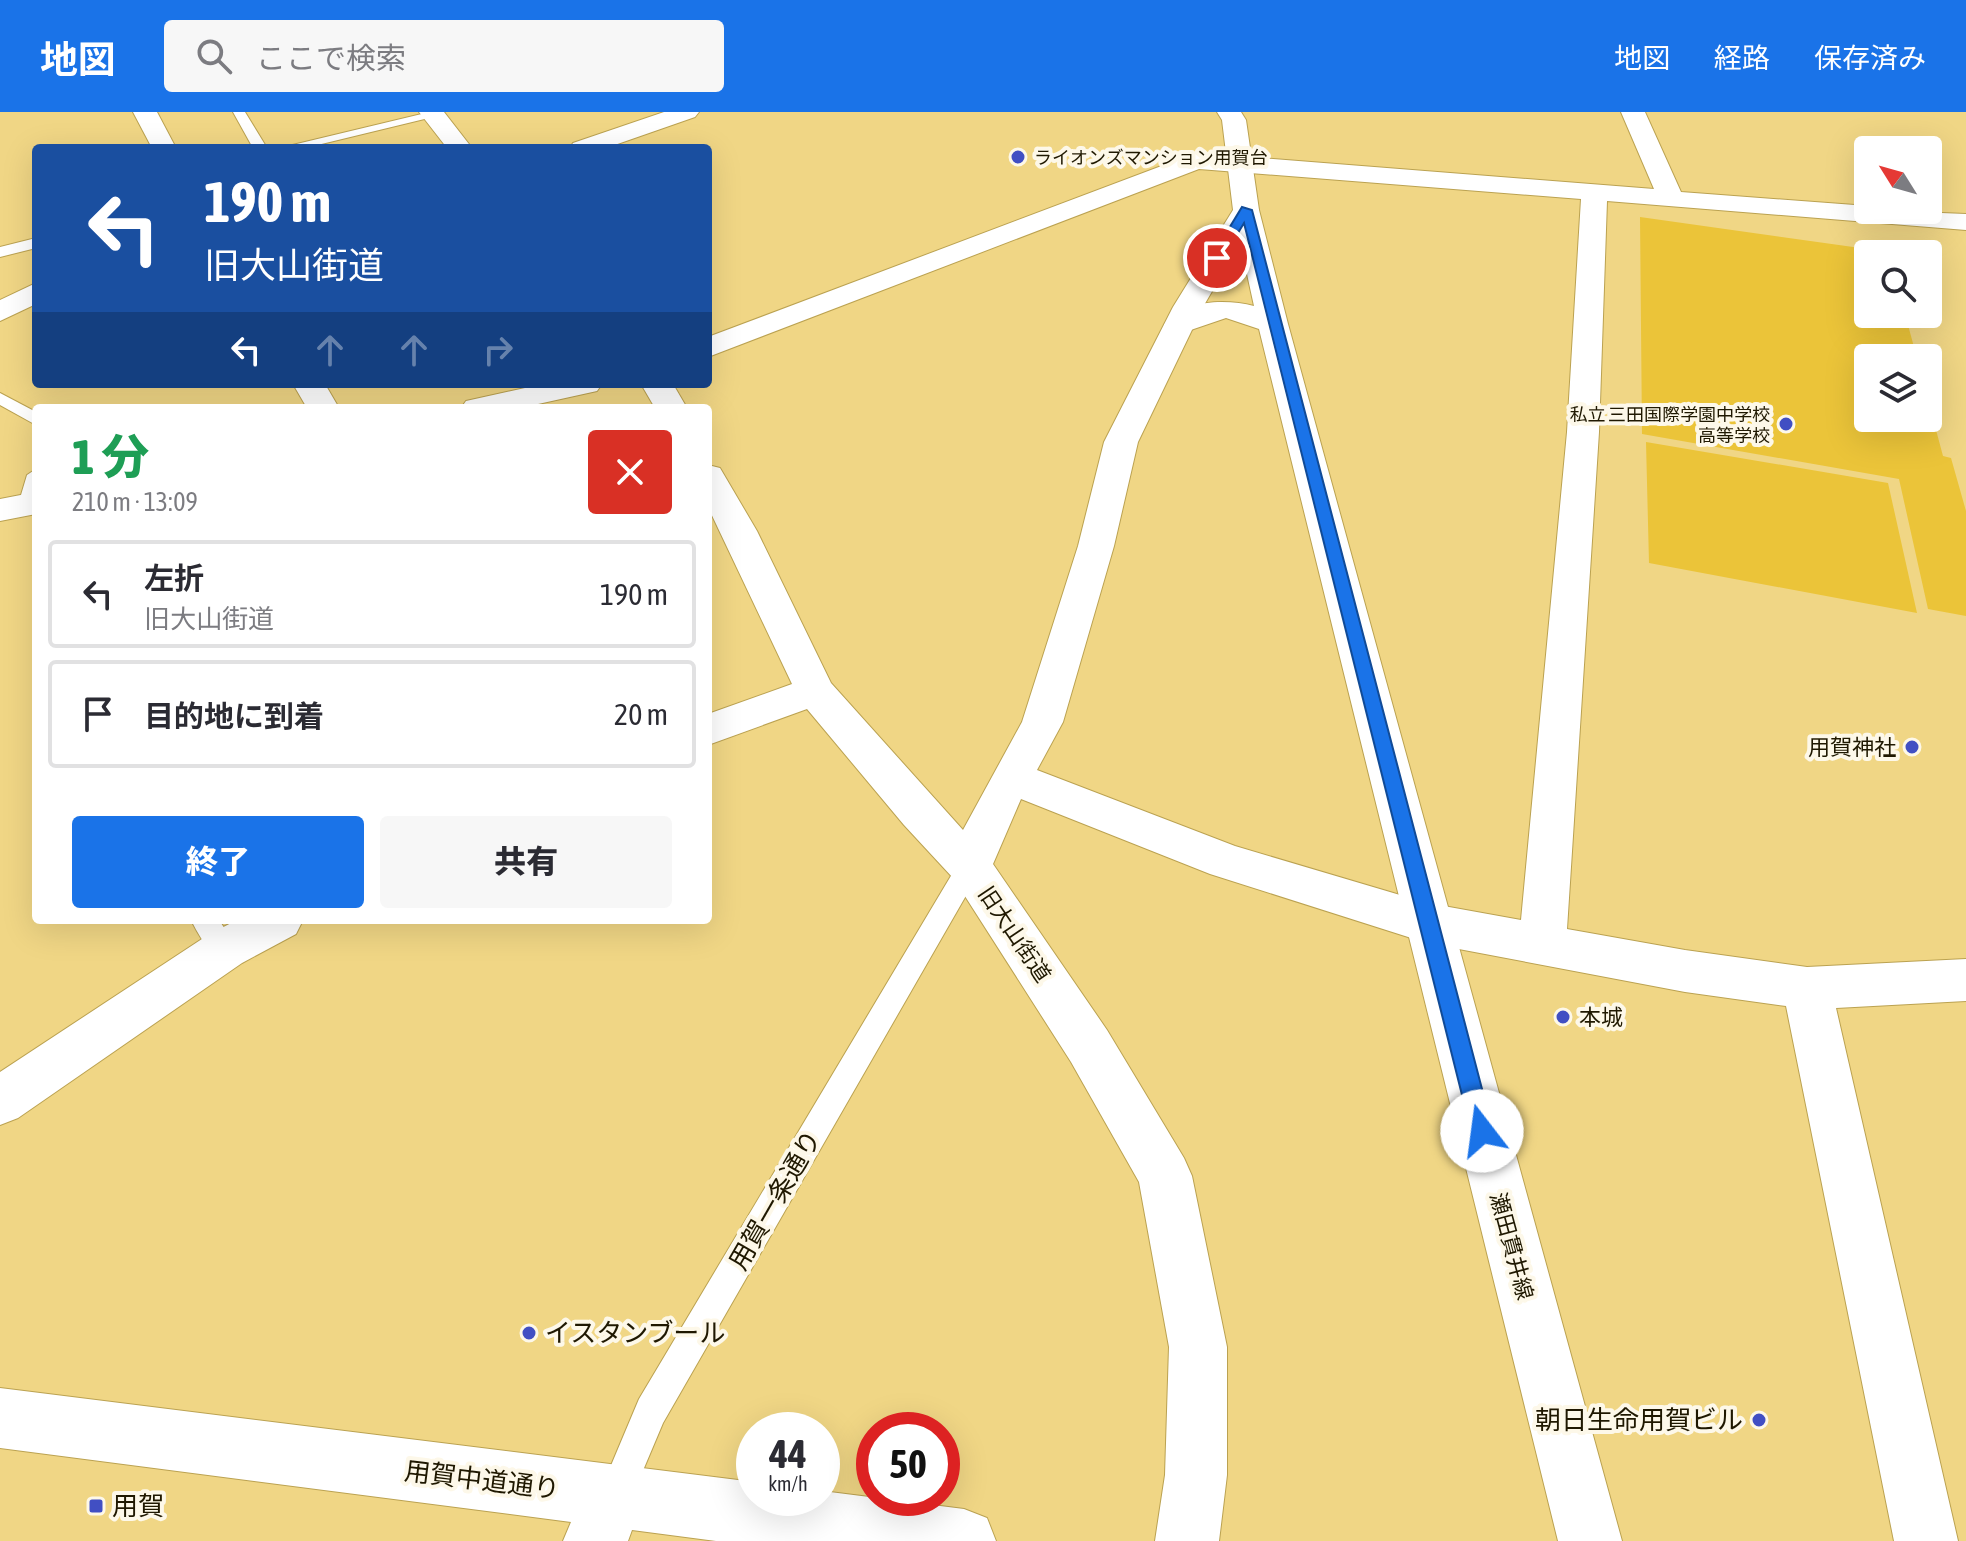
<!DOCTYPE html>
<html lang="ja">
<head>
<meta charset="utf-8">
<style>
  :root { --surface:#fff; --page:#f7f7f7; --text:#2b2b33; --muted:#7c7c81; --line:#e1e1e2; --accent:#1a73e8 }
  body { margin:0; font-family:"Asap Condensed","Noto Sans JP",sans-serif; background:var(--page); color:var(--text); height:100vh; display:flex; flex-direction:column; font-size:30px; white-space:nowrap }
  * { box-sizing:border-box; margin:0 }
  p { font-size:26px; color:var(--muted) }
  .icon { flex:none; width:44px; height:44px; fill:none; stroke:currentColor; stroke-width:2; stroke-linecap:round; stroke-linejoin:round }
  .map { position:relative; flex:1; overflow:hidden }
  .side { position:absolute; left:32px; top:292px; width:680px; height:520px; display:flex; flex-direction:column; background:var(--surface); border-radius:8px; box-shadow:0 8px 32px #0002 }
  .side>* { flex:none }
  .guide { position:absolute; left:32px; top:32px; width:680px; height:244px; border-radius:8px; box-shadow:0 8px 32px #0002; background:#1a4fa0; color:#fff; overflow:hidden }
  .needle { width:52px; rotate:307deg }
  .fabs { position:absolute; left:1854px; top:24px; display:grid; gap:16px }
  .fabs a { display:grid; place-items:center; width:88px; height:88px; border-radius:8px; background:var(--surface); box-shadow:0 8px 32px #0002; font-size:40px }
  .speed { position:absolute; left:736px; top:1300px; display:flex; gap:16px; font-size:40px; font-weight:700; text-align:center }
  .speed>* { display:grid; place-content:center; width:104px; height:104px; border-radius:50%; background:var(--surface); box-shadow:0 8px 32px #0002; line-height:1 }
  .speed small { font-size:20px; font-weight:400 }
  .speed .limit { border:12px solid #d22; background:#fff; color:#111 }
  .pin { position:absolute; display:grid; place-items:center; width:68px; height:68px; color:#fff; margin:-34px; border:4px solid #fff; border-radius:50%; box-shadow:0 2px 8px #0007 }
  .me { position:absolute; width:88px; margin:-44px; rotate:345deg; stroke-linejoin:round; filter:drop-shadow(0 0 6px #0008) }
  .turn { display:flex; align-items:center; gap:28px; height:168px; padding:0 40px; font-size:36px }
  .turn .icon { width:104px; height:104px; stroke-width:2.5 }
  .turn b { display:block; font-size:56px; line-height:68px }
  .lanes { display:flex; align-items:center; height:76px; padding:0 40px; background:#0003; justify-content:center; gap:40px; direction:ltr }
  .lanes .off { opacity:.35 }
  .round { display:grid; place-items:center; flex:none; width:84px; height:84px; border-radius:8px; background:var(--page) }
  .head { display:flex; align-items:center; justify-content:space-between; height:136px; padding:0 40px }
  h1 { font-size:48px; font-weight:800; line-height:60px; color:#1e9e55 }
  .button { display:flex; gap:16px; margin-top:auto; padding:16px 40px }
  .button a { flex:1; height:92px; border-radius:8px; background:var(--accent); color:#fff; font-size:32px; font-weight:800; line-height:92px; text-align:center }
  .button a+a { background:var(--page); color:var(--text) }
  ul { padding:0; list-style:none }
  li { display:flex; align-items:center; gap:24px; height:108px; margin:0 16px 12px; padding:0 24px; border:4px solid var(--line); border-radius:8px }
  li div { flex:1 }
  li b { display:block; font-size:30px }
  li em { font-style:normal }
  header { display:flex; align-items:center; gap:48px; box-sizing:border-box; height:112px; padding:0 40px; background:var(--accent); color:#fff }
  header strong { font-size:38px }
  nav { display:flex; gap:44px; margin-inline-start:auto; font-size:28px }
  .search { width:560px; height:72px; background:var(--page); display:flex; align-items:center; gap:20px; box-sizing:border-box; padding:0 28px; border-radius:8px; color:var(--muted); font-size:30px }
  .map>svg:first-child { display:block }
  .green { fill:#ebc439 }
  .lines { fill:none; stroke-linecap:round; stroke-linejoin:round }
  .service-casing { stroke:#bba251; stroke-width:2 }
  .minor-casing { stroke:#bba251; stroke-width:2 }
  .tertiary-casing { stroke:#bba251; stroke-width:2 }
  .secondary-casing { stroke:#bba251; stroke-width:2 }
  .service { fill:#fff; fill-rule:evenodd }
  .minor { fill:#fff; fill-rule:evenodd }
  .tertiary { fill:#fff; fill-rule:evenodd }
  .secondary { fill:#fff; fill-rule:evenodd }
  .route { fill:#1a73e8; stroke:#114b97; stroke-width:2 }
  .poi-dot { fill:#414fc3; stroke:#fdf8e9; stroke-width:3 }
  .labels { text-anchor:middle; dominant-baseline:central; stroke-width:8; stroke-linejoin:round; paint-order:stroke }
  .far-poi-label { font-size:18px; fill:#1f1801; stroke:#fdf8e9; text-anchor:start }
  .poi-label { font-size:22px; fill:#1f1801; stroke:#fdf8e9; text-anchor:end }
  .street-label { font-size:22px; fill:#1f1801; stroke:#fdf8e9 }
  .near-street-label { font-size:26px; fill:#1f1801; stroke:#fdf8e9 }
  .near-poi-label { font-size:26px; fill:#1f1801; stroke:#fdf8e9; text-anchor:start }
</style>
</head>
<body>
<header>
<strong>地図</strong>
<div class="search"><svg class="icon" aria-label="search" viewBox="0 0 24 24"><circle cx="10" cy="10" r="6"/><path d="M15 15l6 6"/></svg>ここで検索</div>
<nav><a>地図</a><a>経路</a><a>保存済み</a></nav>
</header>
<div class="map">
<svg width="1966" height="1429" viewBox="0 0 1966 1429">
  <rect width="100%" height="100%" fill="#f0d685"/>
  <!-- green -->
  <path class="green" d="M1640,105L1889,140L1868,142V202H1905L1917,246H1868V306H1928V288L1943,344L1951,346L1966,399V504L1928,497L1899,367L1642,322Z
    M1646,330L1888,371L1917,501L1649,451Z"/>
  <g class="lines">
    <defs>
      <path id="service" d="M233,0H245L267,36H253Z
        M430,0L441,3L305,36H280Z
        M36,126V136L0,145V135Z
        M0,281L36,300V313L0,293Z
        M36,357V395L28,399L21,397L18,393L27,363Z
        M970,744L979,747L982,754L979,761L663,1311L628,1394L616,1399L604,1394L599,1382L639,1287L961,747Z
        M191,808H219L238,837L234,845C213,852 200,825 191,808Z"/>
      <path id="minor" d="M133,0H157L176,36H152Z
        M419,0H444L472,36H447Z
        M664,0H699L695,5L606,36H570L573,31Z
        M1621,0H1645L1681,80L1868,94V98L1966,102V118L1607,89L1599,320L1567,817L1685,838L1807,855L1966,847V889L1836,896L1958,1429H1894L1786,894L1685,880L1427,831L1210,762L1021,687L993,752L1107,918L1184,1046L1192,1064L1227,1235V1363L1219,1429H1155L1165,1363L1169,1235L1139,1070L1071,950L954,767L904,713L807,597L708,633V602L792,572L708,395V353L720,356L757,419L831,571L963,718L1022,610L1078,434L1104,330L1173,195L1233,98L1237,92H1255L1259,98L1203,195L1138,330L1114,434L1063,610L1037,658L1235,734L1427,791L1521,808L1567,320L1581,87L1199,57L708,245V225L1196,41L1654,77Z
        M36,171V192L0,209V188Z
        M293,272H325L339,296H307Z
        M543,272H602L597,279L520,296H461L466,289Z
        M641,272H673L687,296H655Z
        M36,380V402L0,409V387Z
        M237,808H303L296,822L242,851L18,1006L0,1013V960L208,823Z"/>
      <path id="tertiary" d="M0,1276L754,1370V1386H822V1379L964,1397L987,1406L996,1429H716L632,1418L628,1429H563L571,1410L0,1336Z"/>
      <path id="secondary" d="M1217,0H1241L1246,8L1259,98L1288,212L1622,1429H1558L1259,217L1226,206L1179,222L1168,219L1164,213C1182,187 1227,187 1254,194L1233,98L1222,8Z"/>
    </defs>
    <!-- service casing -->
    <use href="#service" class="service-casing"/>
    <!-- minor casing -->
    <use href="#minor" class="minor-casing"/>
    <!-- tertiary casing -->
    <use href="#tertiary" class="tertiary-casing"/>
    <!-- secondary casing -->
    <use href="#secondary" class="secondary-casing"/>
    <!-- service -->
    <use href="#service" class="service"/>
    <!-- minor -->
    <use href="#minor" class="minor"/>
    <!-- tertiary -->
    <use href="#tertiary" class="tertiary"/>
    <!-- secondary -->
    <use href="#secondary" class="secondary"/>
  </g>
  <!-- route -->
  <path class="route" d="M1242,95L1252,98L1493,1019L1489,1026L1482,1029L1474,1026L1471,1019L1244,111L1221,149L1211,146Z"/>
  <!-- markers -->
  <g class="poi-dot">
    <circle cx="1018" cy="45" r="8"/>
    <circle cx="1786" cy="312" r="8"/>
    <circle cx="1912" cy="635" r="8"/>
    <circle cx="1563" cy="905" r="8"/>
    <circle cx="529" cy="1221" r="8"/>
    <circle cx="1759" cy="1308" r="8"/>
    <rect x="88" y="1386" width="16" height="16" rx="4"/>
  </g>
  <g class="labels">
    <!-- far-poi labels -->
    <g class="far-poi-label">
      <text x="1034" y="45">ライオンズマンション用賀台</text>
      <text x="1770" y="302" text-anchor="end">私立 三田国際学園中学校<tspan x="1770" dy="21">高等学校</tspan></text>
    </g>
    <!-- poi labels -->
    <g class="poi-label">
      <text x="1896" y="635">用賀神社</text>
      <text x="1579" y="905" text-anchor="start">本城</text>
    </g>
    <!-- street labels -->
    <g class="street-label">
      <text transform="translate(1015 822) rotate(56)">旧大山街道</text>
      <text transform="translate(1512 1134) rotate(75)">瀬田貫井線</text>
    </g>
    <!-- near-street labels -->
    <g class="near-street-label">
      <text transform="translate(775 1088) rotate(-60)">用賀一条通り</text>
      <text transform="translate(482 1368) rotate(7)">用賀中道通り</text>
    </g>
    <!-- near-poi labels -->
    <g class="near-poi-label">
      <text x="545" y="1221">イスタンブール</text>
      <text x="1743" y="1308" text-anchor="end">朝日生命用賀ビル</text>
      <text x="112" y="1394">用賀</text>
    </g>
  </g>
</svg>
<div class="fabs">
<a><svg class="needle" viewBox="-14 -14 28 28"><path d="M0-13l5 13h-10z" fill="#e53935"/><path d="M0 13l5-13h-10z" fill="#7c7c81"/></svg></a>
<a><svg class="icon" aria-label="search" viewBox="0 0 24 24"><circle cx="10" cy="10" r="6"/><path d="M15 15l6 6"/></svg></a>
<a><svg class="icon" aria-label="layers" viewBox="0 0 24 24"><path d="M12 4l9 5-9 5-9-5zM3 14l9 5 9-5"/></svg></a>
</div>
<div class="speed"><div>44<small>km/h</small></div><div class="limit">50</div></div>
<div class="pin" style="left:1217px;top:146px;background:#d93025"><svg class="icon" aria-label="arrive" viewBox="0 0 24 24"><path d="M6 21V4h12l-3 4 3 4H6"/></svg></div>
<svg class="me" style="left:1482px;top:1019px" viewBox="-20 -20 40 40"><circle r="19" fill="#fff"/><path d="M0-13L10 11 0 6-10 11z" fill="#1a73e8"/></svg>
<div class="guide">
<div class="turn"><svg class="icon" aria-label="left" viewBox="0 0 24 24"><path d="M17 20v-9H6M10 6l-5 5 5 5"/></svg><div><b>190 m</b>旧大山街道</div></div>
<div class="lanes"><svg class="icon" aria-label="left" viewBox="0 0 24 24"><path d="M17 20v-9H6M10 6l-5 5 5 5"/></svg><svg class="icon off" aria-label="ahead" viewBox="0 0 24 24"><path d="M12 20V5M6 11l6-6 6 6"/></svg><svg class="icon off" aria-label="ahead" viewBox="0 0 24 24"><path d="M12 20V5M6 11l6-6 6 6"/></svg><svg class="icon off" aria-label="right" viewBox="0 0 24 24"><path d="M7 20v-9h11M14 6l5 5-5 5"/></svg></div>
</div>
<section class="side">
<div class="head"><div><h1>1 分</h1><p>210 m · 13:09</p></div><a class="round" style="background:#d93025;color:#fff"><svg class="icon" aria-label="close" viewBox="0 0 24 24"><path d="M6 6l12 12M18 6L6 18"/></svg></a></div>
<ul>
<li><svg class="icon" aria-label="left" viewBox="0 0 24 24"><path d="M17 20v-9H6M10 6l-5 5 5 5"/></svg><div><b>左折</b><p>旧大山街道</p></div><em>190 m</em></li>
<li><svg class="icon" aria-label="arrive" viewBox="0 0 24 24"><path d="M6 21V4h12l-3 4 3 4H6"/></svg><div><b>目的地に到着</b></div><em>20 m</em></li>
</ul>
<div class="button"><a>終了</a><a>共有</a></div>
</section>
</div>
</body>
</html>
